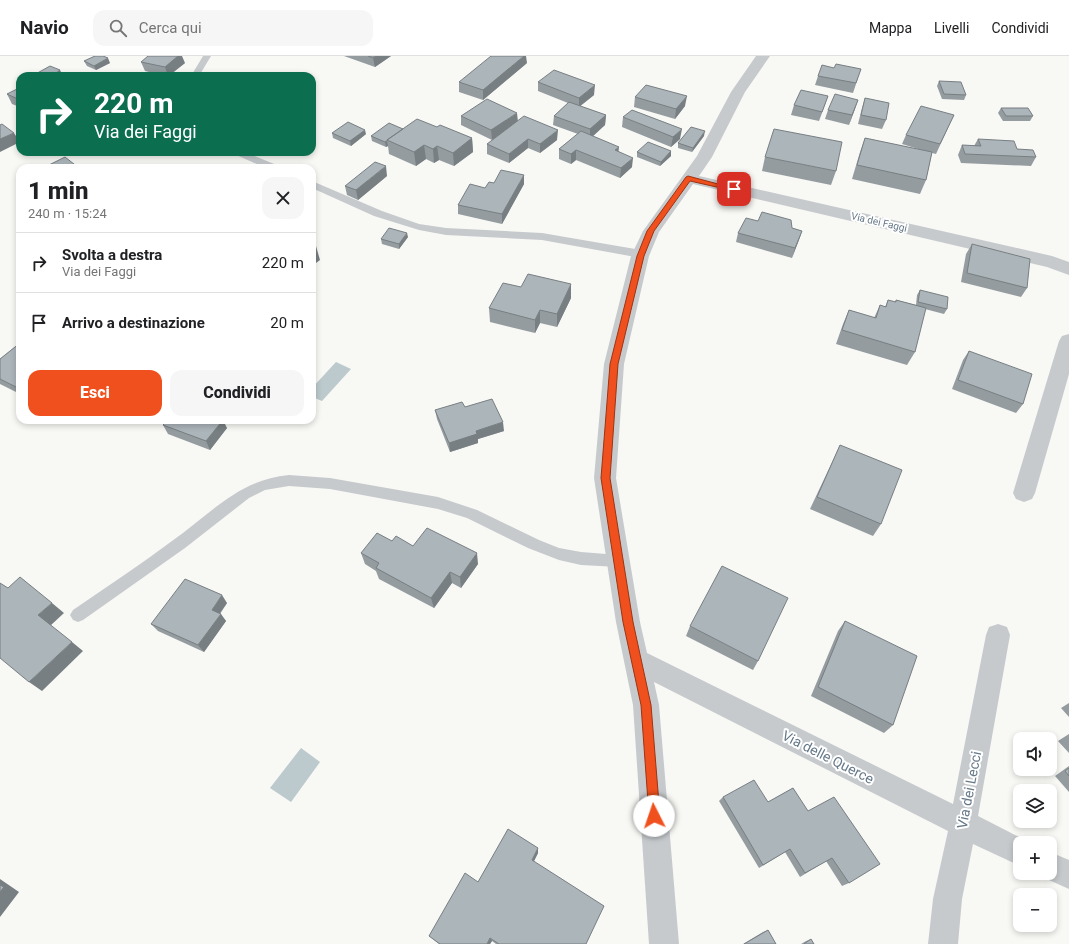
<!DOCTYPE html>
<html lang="it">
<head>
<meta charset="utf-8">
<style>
  :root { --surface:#fff; --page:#f6f6f6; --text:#202124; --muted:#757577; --line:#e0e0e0; --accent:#f0501d }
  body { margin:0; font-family:Roboto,sans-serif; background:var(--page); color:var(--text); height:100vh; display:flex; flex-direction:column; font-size:15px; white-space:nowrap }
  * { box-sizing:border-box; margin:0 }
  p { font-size:13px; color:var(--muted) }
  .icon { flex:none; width:22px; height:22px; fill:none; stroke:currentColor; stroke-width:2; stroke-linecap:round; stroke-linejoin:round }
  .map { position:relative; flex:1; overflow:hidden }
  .panel { position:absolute; left:16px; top:108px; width:300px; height:260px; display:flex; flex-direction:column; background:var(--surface); border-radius:12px; box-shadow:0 2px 6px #0003 }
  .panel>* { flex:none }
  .hud { position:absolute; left:16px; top:16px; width:300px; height:84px; border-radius:12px; box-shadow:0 2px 6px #0003; background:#0b6e4f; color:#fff; overflow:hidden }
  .controls { position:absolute; left:1013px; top:676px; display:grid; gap:8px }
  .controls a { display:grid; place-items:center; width:44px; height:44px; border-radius:8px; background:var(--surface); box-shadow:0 2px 6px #0003; font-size:20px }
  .pin { position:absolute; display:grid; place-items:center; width:34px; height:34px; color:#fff; margin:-17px; border-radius:8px; box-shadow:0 2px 6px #0006 }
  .me { position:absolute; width:44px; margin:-22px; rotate:356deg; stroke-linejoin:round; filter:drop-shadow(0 0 3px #0008) }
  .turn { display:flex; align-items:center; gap:14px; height:84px; padding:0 12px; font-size:18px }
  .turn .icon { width:52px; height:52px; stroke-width:2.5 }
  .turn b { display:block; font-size:28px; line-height:34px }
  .round { display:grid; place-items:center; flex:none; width:42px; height:42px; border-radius:12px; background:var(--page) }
  .overview { display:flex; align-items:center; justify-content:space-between; height:68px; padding:0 12px }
  h1 { font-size:24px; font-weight:800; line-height:30px }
  .cta { display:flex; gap:8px; margin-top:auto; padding:8px 12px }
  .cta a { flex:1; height:46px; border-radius:12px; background:var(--accent); color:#fff; font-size:16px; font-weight:800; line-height:46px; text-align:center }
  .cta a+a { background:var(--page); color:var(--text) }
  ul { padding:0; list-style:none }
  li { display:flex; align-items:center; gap:12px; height:60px; padding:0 12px; border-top:1px solid var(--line) }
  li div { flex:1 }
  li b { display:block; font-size:15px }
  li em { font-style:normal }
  header { display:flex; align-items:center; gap:24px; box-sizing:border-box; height:56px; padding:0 20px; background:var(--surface); border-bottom:1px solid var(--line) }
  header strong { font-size:19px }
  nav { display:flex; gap:22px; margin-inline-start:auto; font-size:14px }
  .search { width:280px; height:36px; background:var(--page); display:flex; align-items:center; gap:10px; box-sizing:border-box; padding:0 14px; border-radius:12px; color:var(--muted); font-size:15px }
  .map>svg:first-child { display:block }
  .water { fill:#bcc9cd }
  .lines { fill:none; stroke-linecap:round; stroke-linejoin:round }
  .service { fill:#c6cacd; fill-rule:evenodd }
  .minor { fill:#c6cacd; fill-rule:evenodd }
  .wall { fill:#949ca0 }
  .shaded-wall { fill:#787f82 }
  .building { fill:#acb5ba; stroke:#787f82 }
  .route { fill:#f0501d; stroke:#9c3413 }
  .labels { text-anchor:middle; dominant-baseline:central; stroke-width:4; stroke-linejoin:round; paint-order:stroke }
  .far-street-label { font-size:10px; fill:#657888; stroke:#fff }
  .near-street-label { font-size:14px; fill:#657888; stroke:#fff }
</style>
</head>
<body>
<header>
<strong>Navio</strong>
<div class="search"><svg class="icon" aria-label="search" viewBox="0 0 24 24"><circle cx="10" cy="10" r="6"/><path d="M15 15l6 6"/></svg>Cerca qui</div>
<nav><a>Mappa</a><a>Livelli</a><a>Condividi</a></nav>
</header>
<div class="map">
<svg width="1069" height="888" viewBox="0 0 1069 888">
  <rect width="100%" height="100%" fill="#f8f8f5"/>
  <!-- water -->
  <path class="water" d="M336,306L351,313L322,345L312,341V332Z
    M301,692L320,706L291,746L270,732Z"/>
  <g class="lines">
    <!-- service -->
    <path class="service" d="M203,0H211L199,20H191Z
      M232,96H245L279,110L280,112H266L234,98Z
      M312,125L382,155L419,168L446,172L542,177L641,194L645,195L647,198L645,201L641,202L542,184L446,179L419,174L374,160L312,132Z
      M289,419L330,422L438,441L477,454L539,484L559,492L581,496L619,499L624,500L626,505L624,510L619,511L581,509L559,504L528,492L467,462L438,453L330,433L289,430L265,434L249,442L185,492L83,564L78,566L73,564L70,559L73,554C106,531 140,509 172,485C212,457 238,424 289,419Z"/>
    <!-- minor -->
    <path class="minor" d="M756,0H770L745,36L712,101L699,120L1052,200L1069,206V219L1047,211L693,128L659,176L649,200L624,308L616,422L640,566L647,597L953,748L986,579L989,571L998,568L1007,571L1010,579L978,760L1031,787H1020V810L973,788L962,843L958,888H928L933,843L948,775L654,626L659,649L679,888H649L633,649L616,566L594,422L604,308L631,200L643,175L697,100L731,36Z
      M1069,278V318L1035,437L1032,443L1024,446L1016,443L1013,437L1059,285L1062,280Z
      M1050,796L1069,804V833L1040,820L1038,817H1050Z"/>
  </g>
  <!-- wall -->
  <path class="wall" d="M344,0H391L375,11Z
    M84,5L110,7L96,14L87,10Z
    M141,6L185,7L169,20H166L145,15Z
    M527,7L483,44L459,36V26Z
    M834,12L861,13L853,37L815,29L818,20Z
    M939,25L966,39L964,44L942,43L937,30Z
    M538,26L594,39L580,50L606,59L605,69L592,80L618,96L632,111L620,122L576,104L571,108L559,103V93L578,78L553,69L554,60L568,47L538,35Z
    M20,33V51L12,48L7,38Z
    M828,40L825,49L819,65L791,59L794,49Z
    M635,41L685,50L675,63L634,51Z
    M865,42L886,64L882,73L858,68L862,52Z
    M858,44L849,69L825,63L828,54Z
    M1001,52L1033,60L1030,65H1003L998,57Z
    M954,59L936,98L932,97L926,124L920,138L852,123L860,96L865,82L925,95L902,88L906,79Z
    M461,60L518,65L557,84L540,97L528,92L509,107L487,98V88L507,74L492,84L461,69Z
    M623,61L680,83L671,91L622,71Z
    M437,71L472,82L473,96L454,110L439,104L434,107L426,103L416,110L389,98L388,90L386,91L372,85L371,80L403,73Z
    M332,77L366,78L351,90L333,82Z
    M704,80L692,96L678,92V87Z
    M978,83L1017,93L1036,101L1031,110L961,107L958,99L962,89L974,90Z
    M671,95V100L660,110L637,101V96Z
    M765,101L836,115L831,129L762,115Z
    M387,120L358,144L347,139L345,130Z
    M494,127L524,128L502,168L458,158V149L485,132Z
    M758,165L802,175L792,202L736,186L738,177Z
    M408,181L399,193L382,188L381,183Z
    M972,188L1027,232L1021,241L961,226L966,198Z
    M521,231L571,242L557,271L540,267L535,277L490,266L489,252Z
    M920,234L947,253L944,258L925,253L915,296L907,309L836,288L843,268L849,254L874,262L880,249L885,251L888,244L895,246L896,244L916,249L917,239Z
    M20,287V338L0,328V303Z
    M969,295L1023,348L1016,357L952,333L963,304Z
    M465,351L504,375L478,383V387L450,396L437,363L435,354Z
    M163,369L227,372L210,394L168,378Z
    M840,389L881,468L873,480L810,453L834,402Z
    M392,485L413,490L478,508L461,532L452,527L434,552L379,523L376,515L365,508L361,497Z
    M227,547L220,558L226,565L204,596L158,575L151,568Z
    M845,565L893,669L884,677L811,640L838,575Z
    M690,570L758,605L753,614L686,580Z
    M1069,647V661L1061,652Z
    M1069,678V697L1058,685Z
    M1069,710V736L1055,720Z
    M793,732L849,827L842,830L826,805L800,821L785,796L759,812L719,745L723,741L768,746Z
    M538,792V797L534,805L586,888H496L492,885L490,888H439L429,880L478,826Z
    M768,874L776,888H743L763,876Z
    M811,883L814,888H801L806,885Z"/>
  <!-- shaded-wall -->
  <path class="shaded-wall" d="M177,0H182L185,7L168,20L165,11Z
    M376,0H391L375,11L373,2Z
    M524,0H526L527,7L483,44V34Z
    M108,2L110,7L96,14L94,10Z
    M60,14L63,20L56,17Z
    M595,29L594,39L579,51V42Z
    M687,40L685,50L675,63L676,53Z
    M858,44L855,53L849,69L852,59Z
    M517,57L518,66L492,84L491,74Z
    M606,59L605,69L590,83V73Z
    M682,73L680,83L671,91L673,81Z
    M365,74L366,78L351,90L350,85Z
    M558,74L557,84L540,97V88Z
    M705,75L704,80L692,96L693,92Z
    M14,77L20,86L0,96V83Z
    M472,82L473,96L454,110L453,97Z
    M528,83V92L509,107V98Z
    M387,85L388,90L386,91L385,86Z
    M424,89L426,103L416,110L414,96Z
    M437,90L439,104L434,107L433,93Z
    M619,91L618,100L615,94Z
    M576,94V104L571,108V98Z
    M671,95V100L660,110L661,106Z
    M633,102L632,111L620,122L621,112Z
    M386,110L387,120L358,144L356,134Z
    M524,119V128L502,168V158Z
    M802,175L799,184L792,202L795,192Z
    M407,177L408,181L399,193V188Z
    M316,190L320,204L312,210V193Z
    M571,228V242L557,271V258Z
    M540,254V267L535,277V264Z
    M223,364L227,372L210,394L206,385Z
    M503,366L504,375L478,383V387L450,396L449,387L476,375Z
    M477,497L478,508L461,532L460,521Z
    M450,516L452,527L434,552L431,542Z
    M222,539L227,547L217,561L212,554Z
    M52,547L64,557L50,570L38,559Z
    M221,558L226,565L204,596L198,589Z
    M72,586L83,595L42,635L29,626Z
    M538,792V797L532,809V804Z
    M0,823L19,836L0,861Z
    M490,882L492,885L490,888H487Z"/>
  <!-- building -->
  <path class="building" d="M95,0H103L108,2L94,10L84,5Z
    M148,0H178L165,11L141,6Z
    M368,0H376L373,2Z
    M491,0H524L483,34L459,26Z
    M836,8L861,13L856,27L818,20L822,9L834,12Z
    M50,10L60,14L56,17L63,20H32Z
    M554,14L595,29L579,42L538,26Z
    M939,25L961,26L966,39L944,38Z
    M646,29L687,40L676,53L635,41Z
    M19,32L20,33V44L7,38Z
    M801,34L828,40L822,56L794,49Z
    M835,38L858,44L852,59L828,54Z
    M865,42L889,47L886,64L861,59Z
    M487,43L517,57L491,74L461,60Z
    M569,46L606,59L590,73L554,60Z
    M921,50L954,59L940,88L906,79Z
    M1001,52H1028L1033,60H1006Z
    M632,54L682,73L673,81L623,61Z
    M524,60L558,74L540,88L528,83L509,98L487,88Z
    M417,63L437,71L440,69L472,82L453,97L437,90L433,93L424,89L414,96L387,84Z
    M348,66L365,74L350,85L332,77Z
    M389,67L403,73L387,84V85L385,86L371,80Z
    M2,68L14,77L0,83V69Z
    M691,71L705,75L693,92L678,87Z
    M774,73L842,86L836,115L765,101Z
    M581,75L619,91L615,94L633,102L621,112L576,94L571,98L559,93Z
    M865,82L932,96L926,124L857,109Z
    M978,83L1014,85L1017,93L1033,94L1036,101L965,98L962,89L981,90Z
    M648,86L671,95L661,106L637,96Z
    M65,101L79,112H43Z
    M375,106L386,110L356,134L345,130Z
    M501,114L524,119L502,158L458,149L470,128L485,132L489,126L494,127Z
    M762,156L791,164L792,172L802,175L795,192L738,177L746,162L758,165Z
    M389,172L407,177L399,188L381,183Z
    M312,187L316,190L312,193Z
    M972,188L1030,203L1027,232L967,217Z
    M528,218L571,228L557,258L540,254L535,264L489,252L503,227L521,231Z
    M920,234L948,241L947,253L918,246Z
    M888,244L896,246V244L926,252L915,296L842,274L849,254L876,262L880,249L886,251Z
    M20,287V333L0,323V303Z
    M969,295L1032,318L1023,348L958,324Z
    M492,343L503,366L476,375L477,378L449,387L435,354L462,346L465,351Z
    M168,364H223L206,385L163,369Z
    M840,389L902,414L881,468L817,441Z
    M427,472L477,497L460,521L450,516L431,542L376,512L379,507L361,497L377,477L392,485L396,480L413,490Z
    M722,510L788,542L758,605L690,570Z
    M20,521L52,547L38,559L72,586L29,626L0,602V527L8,532Z
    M185,523L222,539L212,554L221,558L198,589L151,568Z
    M845,565L917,600L893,669L818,631Z
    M1069,712V720L1065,715Z
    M754,724L768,746L793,732L808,755L834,741L880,808L849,827L832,802L805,817L790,793L763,809L723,741Z
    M508,773L538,792L532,804L604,850L586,888H499L490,882L487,888H440L429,880L465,817L478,826Z
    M0,829L4,831L0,836Z
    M768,874L776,888H744Z
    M811,883L814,888H804Z"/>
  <!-- route -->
  <path class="route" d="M688,120L737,133L734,135L690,125L654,175L644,200L618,308L610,422L633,566L651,649L660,760L658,764L654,766L650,764L649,760L641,649L623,566L601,422L610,308L637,200L647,175L686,121Z"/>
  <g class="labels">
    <!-- far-street labels -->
    <g class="far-street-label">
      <text transform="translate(879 166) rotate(13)">Via dei Faggi</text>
    </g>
    <!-- near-street labels -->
    <g class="near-street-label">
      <text transform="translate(828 701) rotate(27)">Via delle Querce</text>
      <text transform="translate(969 734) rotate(-79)">Via dei Lecci</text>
    </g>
  </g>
</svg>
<div class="controls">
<a><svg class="icon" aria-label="sound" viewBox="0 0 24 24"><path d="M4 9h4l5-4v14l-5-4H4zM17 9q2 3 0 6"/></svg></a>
<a><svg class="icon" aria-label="layers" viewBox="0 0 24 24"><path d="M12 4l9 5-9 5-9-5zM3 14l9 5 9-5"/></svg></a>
<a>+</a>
<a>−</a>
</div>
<div class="pin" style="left:734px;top:133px;background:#d93025"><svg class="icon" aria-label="arrive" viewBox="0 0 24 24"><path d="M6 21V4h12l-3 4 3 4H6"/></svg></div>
<svg class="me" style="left:654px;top:760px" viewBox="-20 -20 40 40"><circle r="19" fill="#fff"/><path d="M0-13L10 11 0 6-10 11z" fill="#f0501d"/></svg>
<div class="hud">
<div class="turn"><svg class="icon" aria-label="right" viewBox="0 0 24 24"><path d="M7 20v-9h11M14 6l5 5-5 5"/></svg><div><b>220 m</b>Via dei Faggi</div></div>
</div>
<section class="panel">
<div class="overview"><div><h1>1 min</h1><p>240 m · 15:24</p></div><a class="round"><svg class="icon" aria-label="close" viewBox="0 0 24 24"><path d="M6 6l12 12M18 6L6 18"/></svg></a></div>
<ul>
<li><svg class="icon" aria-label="right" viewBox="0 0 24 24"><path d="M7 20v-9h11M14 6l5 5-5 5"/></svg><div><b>Svolta a destra</b><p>Via dei Faggi</p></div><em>220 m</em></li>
<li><svg class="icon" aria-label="arrive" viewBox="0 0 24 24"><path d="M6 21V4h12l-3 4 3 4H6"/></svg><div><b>Arrivo a destinazione</b></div><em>20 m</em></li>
</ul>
<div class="cta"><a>Esci</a><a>Condividi</a></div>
</section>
</div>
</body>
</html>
